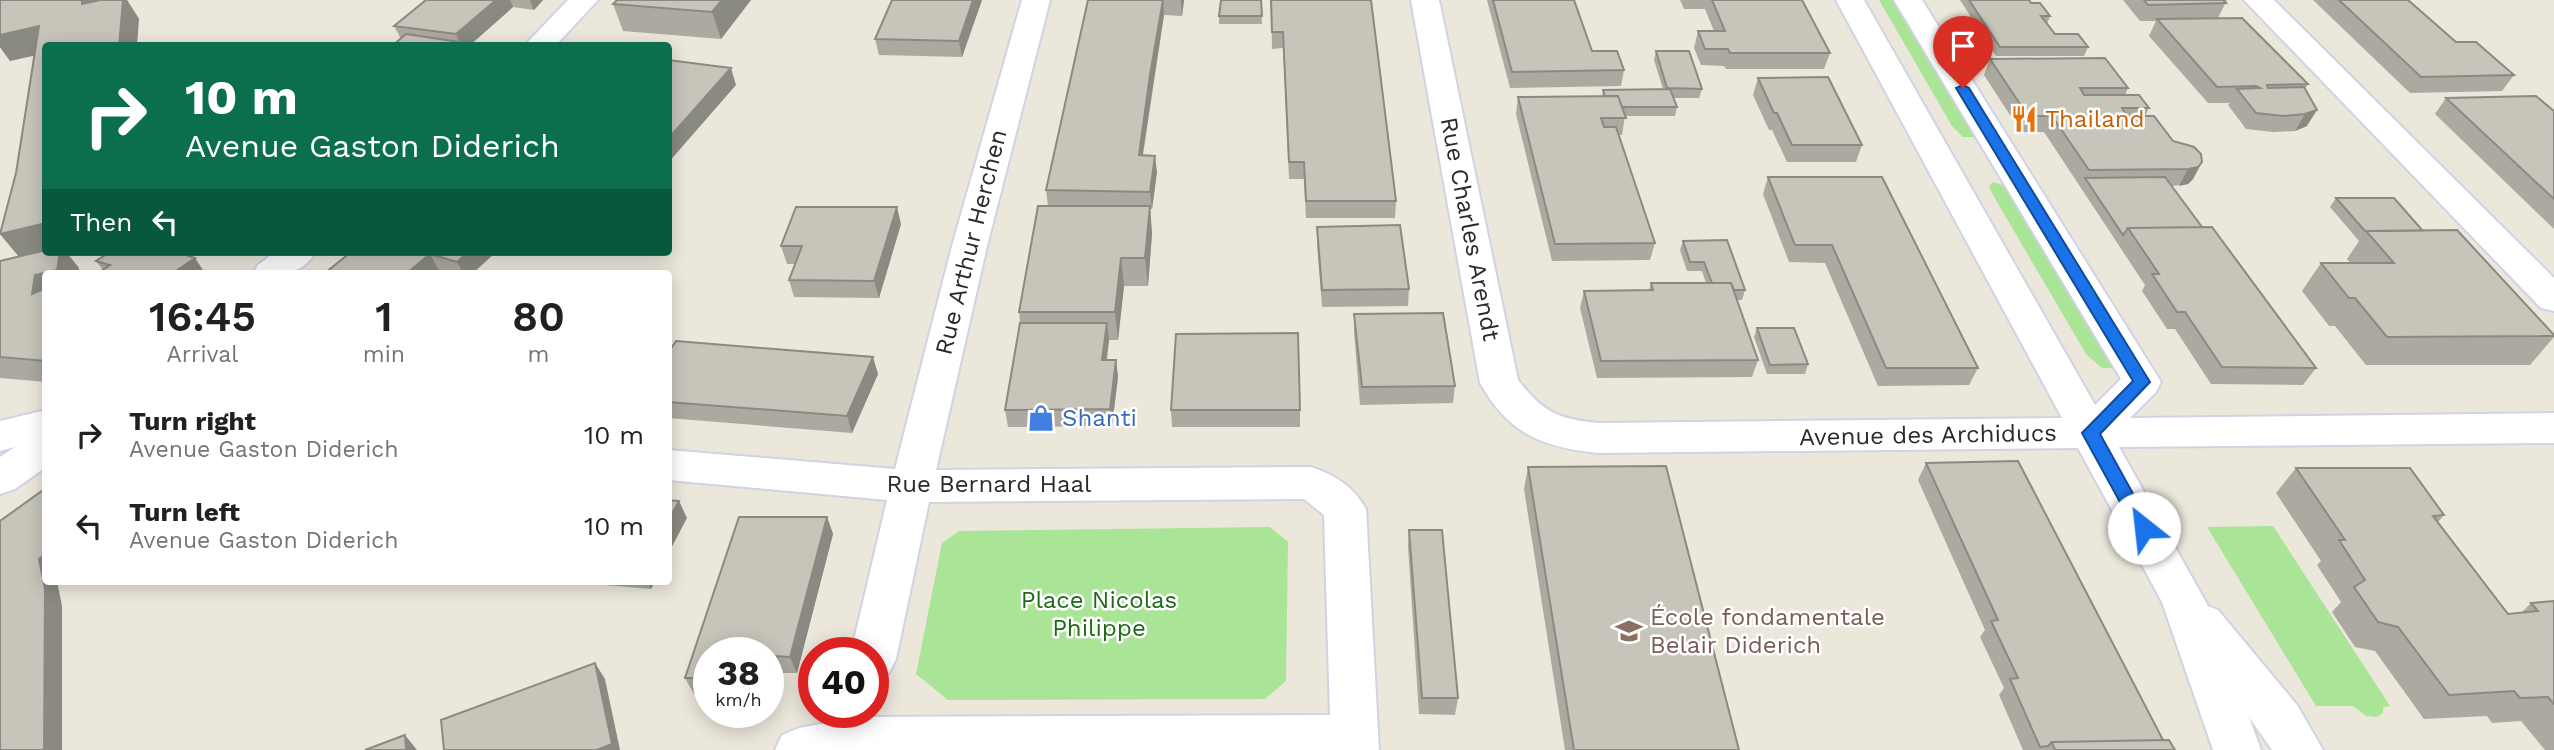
<!DOCTYPE html>
<html lang="en">
<head>
<meta charset="utf-8">
<style>
  :root { --surface:#fff; --page:#f2f2f2; --text:#202124; --muted:#757577 }
  body { margin:0; font-family:"Work Sans",sans-serif; background:var(--page); color:var(--text); height:100vh; display:flex; flex-direction:column; font-size:26px; white-space:nowrap }
  * { box-sizing:border-box; margin:0 }
  p { font-size:23px; color:var(--muted) }
  .icon { flex:none; width:38px; height:38px; fill:none; stroke:currentColor; stroke-width:2; stroke-linecap:round; stroke-linejoin:round }
  .map { position:relative; flex:1; overflow:hidden }
  .details { position:absolute; left:42px; top:270px; width:630px; height:315px; display:flex; flex-direction:column; background:var(--surface); border-radius:7px; box-shadow:0 4px 18px #0003 }
  .details>* { flex:none }
  .banner { position:absolute; left:42px; top:42px; width:630px; height:214px; border-radius:7px; box-shadow:0 4px 18px #0003; background:#0b6e4f; color:#fff; overflow:hidden }
  .speed { position:absolute; left:693px; top:637px; display:flex; gap:14px; font-size:35px; font-weight:700; text-align:center }
  .speed>* { display:grid; place-content:center; width:91px; height:91px; border-radius:50%; background:var(--surface); box-shadow:0 4px 18px #0003; line-height:1 }
  .speed small { font-size:18px; font-weight:400 }
  .speed .limit { border:10px solid #d22; background:#fff; color:#111 }
  .pin { position:absolute; display:grid; place-items:center; width:60px; height:60px; color:#fff; margin:-72px -30px; border-radius:50% 50% 50% 0; rotate:-45deg; box-shadow:0 0 7px #0007 }
  .pin .icon { rotate:45deg }
  .me { position:absolute; width:77px; margin:-38px; rotate:331deg; stroke-linejoin:round; filter:drop-shadow(0 0 5px #0008) }
  .turn { display:flex; align-items:center; gap:24px; height:147px; padding:0 28px; font-size:32px }
  .turn .icon { width:91px; height:91px; stroke-width:2.5 }
  .turn b { display:block; font-size:49px; line-height:60px }
  .then { display:flex; align-items:center; height:66px; padding:0 28px; background:#0003; gap:14px; font-size:26px }
  .eta { display:flex; justify-content:space-evenly; align-items:center; height:119px; text-align:center }
  .eta b { font-size:42px; font-weight:600; line-height:49px }
  ul { padding:0; list-style:none }
  li { display:flex; align-items:center; gap:21px; height:91px; padding:0 28px }
  li div { flex:1 }
  li b { display:block; font-size:26px }
  li em { font-style:normal }
  .map>svg:first-child { display:block }
  .green { fill:#a9e497 }
  .lines { fill:none; stroke-linecap:round; stroke-linejoin:round }
  .minor-casing { stroke:#d1d2e3; stroke-width:4 }
  .minor { fill:#fff; fill-rule:evenodd }
  .wall { fill:#aba9a0 }
  .shaded-wall { fill:#8b8a82 }
  .building { fill:#c7c5ba; stroke:#8b8a82; stroke-width:2 }
  .route { fill:#1a73e8; stroke:#114b97; stroke-width:2 }
  .labels { text-anchor:middle; dominant-baseline:central; stroke-width:5; stroke-linejoin:round; paint-order:stroke }
  .food-label { font-size:24px; fill:#c56008; stroke:#fff; text-anchor:start }
  .street-label { font-size:24px; fill:#2a2a2a; stroke:#fff }
  .shop-label { font-size:24px; fill:#366cbe; stroke:#fff; text-anchor:start }
  .park-label { font-size:24px; fill:#216819; stroke:#fff }
  .education-label { font-size:24px; fill:#785e54; stroke:#fff; text-anchor:start }
</style>
</head>
<body>
<div class="map">
<svg width="2554" height="750" viewBox="0 0 2554 750">
  <rect width="100%" height="100%" fill="#ece7db"/>
  <!-- green -->
  <path class="green" d="M1879,0H1895L1975,137H1963L1952,126Z
    M1993,182L2006,186L2116,368H2102L2086,354L1993,195L1989,186Z
    M2273,526L2390,706L2383,707V713L2377,717L2366,716L2353,706H2316L2207,527Z
    M1270,527L1288,542L1286,681L1265,699L948,700L916,674L942,543L959,531Z"/>
  <g class="lines">
    <defs>
      <path id="minor" d="M568,0H598L555,46H524Z
        M1022,0H1050L987,246L936,470L1311,467C1335,475 1354,487 1366,509L1379,750H775L782,735L799,728L856,717L1330,715L1324,515L1304,499L929,502L896,659L889,673L873,678V653H851L887,500L668,480V450L895,469L952,246Z
        M1411,0H1439L1518,380C1543,412 1558,419 1598,423L2062,418L1836,0H1864L2095,405L2121,379L1894,0H1922L2161,382L2156,392L2130,418L2554,413V443L2119,447L2208,606L2218,610L2297,705L2323,750H2272L2249,717L2261,750H2213L2162,602L2078,448L1598,453C1541,447 1509,434 1480,383Z
        M2244,0H2274L2554,278V311L2541,308Z
        M275,252H316C299,278 281,273 253,273L258,265Z
        M46,410V467L15,489L0,494V457L15,447L0,451V421Z"/>
    </defs>
    <!-- minor casing -->
    <use href="#minor" class="minor-casing"/>
    <!-- minor -->
    <use href="#minor" class="minor"/>
  </g>
  <!-- wall -->
  <path class="wall" d="M0,0H127L139,19L46,252H66L79,268L78,273H46V382L0,378V261L19,257L0,234L16,173L34,55L10,61L0,47Z
    M426,0H543L534,10L513,7L469,46H392L401,39L394,26Z
    M617,0H751L721,39L623,31L613,4Z
    M982,0L962,57L879,55L875,39Z
    M1088,0H1184L1182,16L1164,15L1143,155L1157,172L1152,209H1150L1152,234L1148,286H1124L1118,340H1109L1107,360H1116L1118,377L1112,426L1008,427L1005,410L1020,323L1019,312L1048,206L1046,190Z
    M1261,0L1262,24H1219V16Z
    M1271,0L1396,201L1395,218H1306L1304,179H1289L1283,48L1272,49Z
    M1487,0H1574L1592,51L1624,70L1621,86L1510,88Z
    M1680,0H1802L1830,53L1824,69H1726L1724,66L1701,65L1694,48L1698,31H1714L1705,9H1684Z
    M1960,0H2031L2030,2L2050,16L2047,24L2055,34L2088,47L2084,56H1996Z
    M2123,0H2227L2218,18L2308,84L2305,89L2307,126L2295,131L2273,132L2246,129L2228,105L2230,103H2208L2149,36L2156,21H2140Z
    M2313,0H2408L2456,42L2514,75L2502,91L2410,93Z
    M1656,51L1702,89L1699,98H1673L1677,107L1675,116H1625L1622,135H1619L1655,243L1650,260L1552,261L1516,114L1518,97L1602,96L1603,90L1663,89L1654,60Z
    M1990,59L2128,88L2125,95L2149,108L2145,116L2173,141L2202,162L2193,179L2188,184L2172,186L2202,227L2316,368L2303,385L2211,384L2175,329H2167L2142,291L2145,285L2044,132H2021L1984,75Z
    M1758,78L1862,145L1856,162H1787L1772,130H1769L1753,95Z
    M2446,98L2554,111V229L2435,114Z
    M1768,177L1978,368L1969,385L1878,386L1825,263L1789,262L1763,194Z
    M2336,198L2423,231L2554,335V337L2530,365H2366L2335,326H2329L2302,291L2321,263H2350L2347,259L2359,241L2330,207Z
    M901,224L879,298L794,297L789,280L795,264H787L781,246Z
    M1317,227L1409,289L1408,306L1322,307L1317,244Z
    M1683,241L1745,290L1742,300H1737L1758,360L1752,377L1597,378L1580,308L1584,291L1649,290L1651,283H1706L1702,271H1687L1680,250Z
    M351,252H496L473,273H445Z
    M96,261L205,273L103,270Z
    M1354,314L1455,386L1453,403L1360,405L1354,332Z
    M1757,328L1808,364L1805,374H1767L1754,337Z
    M668,353L878,374L852,433L668,418Z
    M1171,410H1300V427H1172Z
    M1926,463L2163,740L2175,750H2023L1999,695L2004,688L1980,637L1985,630L1918,480Z
    M1528,467L1739,750H1565L1524,489Z
    M2296,468L2444,515L2438,522L2508,614L2521,613L2531,603L2554,601V750H2545L2521,721L2492,723L2487,716L2424,719L2375,651L2355,647L2332,612L2341,602L2317,565L2321,561L2276,493Z
    M827,517L833,534L797,673H780L775,693H768V653H709V694H694L685,678Z
    M1409,530L1458,698L1455,715L1419,714L1408,547Z
    M559,581H655L651,589Z"/>
  <!-- shaded-wall -->
  <path class="shaded-wall" d="M82,0H99L82,4Z
    M123,0H127L139,19L137,46H119Z
    M496,0H510L513,7L469,46H461L456,34Z
    M531,0H543L534,10L530,1Z
    M722,0H751L721,39L712,12Z
    M973,0H982L962,57L959,41Z
    M1163,0L1164,15L1152,92L1140,172L1139,155L1150,75Z
    M1181,0H1184L1182,16Z
    M39,26L46,53L10,61L0,47V35Z
    M731,68L736,85L668,163V139Z
    M2317,110L2307,126L2295,131L2305,114Z
    M1155,156L1157,172L1152,209L1150,192Z
    M2202,162L2193,179L2188,184L2179,186L2188,169Z
    M1150,206L1152,234L1148,286L1145,258Z
    M897,207L901,224L879,298L874,281Z
    M46,223V252L21,259L0,234Z
    M60,252H66L79,268L78,273H46V311L32,294L35,275Z
    M468,252H496L473,273H463L457,262Z
    M430,254L439,271L437,273H407Z
    M195,258L205,273H173Z
    M1121,258L1124,286L1118,340L1115,312Z
    M1107,323L1109,340L1104,377L1102,360Z
    M873,357L878,374L852,433L847,416Z
    M1116,360L1118,377L1112,426L1110,409Z
    M679,501L687,518L668,554V521Z
    M827,517L833,534L797,673L790,657Z
    M46,554V581H57L62,606V750H44L39,559Z
    M647,581H655L651,589Z
    M773,656L780,673L775,693L768,678Z
    M595,663L605,679L620,750H597Z
    M405,735L417,750H406Z"/>
  <!-- building -->
  <path class="building" d="M0,0H82V4L100,0H123L119,46H46V223L0,234L16,173L39,26L0,35Z
    M426,0H496L456,34L394,26Z
    M617,0H722L712,12L613,4Z
    M892,0H973L959,41L875,39Z
    M1088,0H1163L1150,75L1139,155L1155,156L1150,192L1046,190Z
    M1221,0H1261L1262,16H1219Z
    M1271,0H1371L1396,201H1306L1304,162H1289L1283,32H1272Z
    M1493,0H1574L1592,51H1617L1624,70L1512,72Z
    M1712,0H1802L1830,53H1730L1728,49H1705L1698,31H1725Z
    M1969,0H2029L2031,3H2040L2050,16H2041L2055,34H2078L2088,47H2000Z
    M2144,0H2223L2226,3L2148,5Z
    M2339,0H2408L2456,42H2476L2514,75L2421,77Z
    M2242,18L2308,84L2267,85L2268,88L2304,87L2317,110L2305,114L2283,116L2256,113L2237,89L2260,88L2256,86L2217,87L2157,19Z
    M406,34L459,42L455,46H392Z
    M1656,51H1689L1702,89L1667,88Z
    M2105,58L2128,88H2080L2084,95H2139L2149,108H2122L2127,116H2154L2173,141L2194,147L2201,154L2202,162L2198,167L2188,169L2089,170L2052,116H2028L1990,59Z
    M668,60L731,68L668,139Z
    M1828,77L1862,145H1792L1777,113H1774L1758,78Z
    M1670,89L1677,107H1622L1618,96H1605L1603,90Z
    M1618,96L1626,118H1601L1604,127H1616L1655,243L1555,244L1518,97Z
    M2536,96L2554,111V199L2446,98Z
    M1768,177H1882L1978,368H1886L1832,245H1795Z
    M2165,177L2202,227L2128,228L2123,235L2085,178Z
    M2336,198H2394L2423,231H2365Z
    M1038,206H1150L1145,258H1121L1115,312H1019Z
    M796,207H897L874,281L789,280L802,246H781Z
    M1400,225L1409,289L1322,290L1317,227Z
    M2212,227L2316,368L2222,367L2185,312H2177L2152,274H2159L2128,228Z
    M2457,230L2554,335V336L2387,337L2355,298H2349L2321,263H2394L2366,231Z
    M1727,240L1745,290H1734L1731,283H1712L1704,262H1690L1683,241Z
    M46,250V252H60L57,270L35,275L32,294L46,288V361L0,357V261Z
    M110,252H176L195,258L173,273H98L110,265L96,261Z
    M351,252H468L457,262L430,254L407,273H325Z
    M1651,283H1731L1758,360L1601,361L1584,291L1653,290Z
    M1443,313L1455,386L1362,387L1354,314Z
    M1020,323H1107L1102,360H1116L1110,409L1005,410Z
    M1757,328H1794L1808,364L1770,365Z
    M1298,333L1300,410H1171L1176,334Z
    M676,341L873,357L847,416L668,402V353Z
    M2018,461L2163,740L2052,742L2048,746L2040,747L2010,679L2018,678L1991,621L1998,620L1926,463Z
    M1666,466L1739,750H1574L1528,467Z
    M2296,468H2410L2444,515L2433,516L2508,614L2538,611L2531,603L2554,601V704L2548,697L2520,698L2514,691L2449,695L2398,627L2378,622L2354,587L2365,580L2339,540H2345Z
    M46,488V554L39,559L45,589L44,750H0V521Z
    M668,500L679,501L668,521Z
    M739,517H827L790,657L773,656L768,675V653H709V678H685Z
    M1409,530H1442L1458,698H1422Z
    M595,663L612,744L597,750H444L441,720Z
    M405,735L406,750H365Z
    M2169,740L2175,750H2055L2052,742Z"/>
  <!-- route -->
  <path class="route" d="M1963,85L1969,88L2150,382L2100,434L2152,528L2150,533H2137L2082,433L2133,381L1956,88Z"/>
  <!-- icons -->
  <defs>
    <symbol id="restaurant-bare" viewBox="-9 -9 18 18"><path d="M-5-6h1v4h1v-4h1v4h1v-4h1v5L-1.5 .5V6h-2V.5L-5-1ZM5-6V6H3V1.5H1.5Q1.5-4 5-6Z" fill="#e8710a" stroke="#fff" stroke-width="2.5" paint-order="stroke"/></symbol>
    <symbol id="shop-bare" viewBox="-9 -9 18 18"><path d="M-5-2.5h2.3a2.7 3.5 0 0 1 5.4 0H5L5.5 6h-11ZM-1.5-2.5h3a1.5 2.3 0 0 0-3 0Z" fill="#3f7fe0" stroke="#fff" stroke-width="2.5" paint-order="stroke"/></symbol>
    <symbol id="school-bare" viewBox="-9 -9 18 18"><path d="M0-5L7-2L0 1L-7-2ZM-4 1L0 2.5L4 1V4Q0 6-4 4Z" fill="#8d6e63" stroke="#fff" stroke-width="2.5" paint-order="stroke"/></symbol>
  </defs>
  <g fill-rule="evenodd">
    <use href="#restaurant-bare" x="2005" y="100" width="38" height="38"/>
    <use href="#shop-bare" x="1022" y="399" width="38" height="38"/>
    <use href="#school-bare" x="1610" y="612" width="38" height="38"/>
  </g>
  <g class="labels">
    <!-- food labels -->
    <g class="food-label">
      <text x="2045" y="119">Thailand</text>
    </g>
    <!-- street labels -->
    <g class="street-label">
      <text transform="translate(1470 229) rotate(79)">Rue Charles Arendt</text>
      <text transform="translate(971 242) rotate(-76)">Rue Arthur Herchen</text>
      <text transform="translate(1928 435) rotate(-1)">Avenue des Archiducs</text>
      <text x="989" y="484">Rue Bernard Haal</text>
    </g>
    <!-- shop labels -->
    <g class="shop-label">
      <text x="1062" y="418">Shanti</text>
    </g>
    <!-- park labels -->
    <g class="park-label">
      <text x="1099" y="600">Place Nicolas<tspan x="1099" dy="28">Philippe</tspan></text>
    </g>
    <!-- education labels -->
    <g class="education-label">
      <text x="1650" y="617">École fondamentale<tspan x="1650" dy="28">Belair Diderich</tspan></text>
    </g>
  </g>
</svg>
<div class="speed"><div>38<small>km/h</small></div><div class="limit">40</div></div>
<div class="pin" style="left:1963px;top:88px;background:#d93025"><svg class="icon" aria-label="arrive" viewBox="0 0 24 24"><path d="M6 21V4h12l-3 4 3 4H6"/></svg></div>
<svg class="me" style="left:2144px;top:528px" viewBox="-20 -20 40 40"><circle r="19" fill="#fff"/><path d="M0-13L10 11 0 6-10 11z" fill="#1a73e8"/></svg>
<div class="banner">
<div class="turn"><svg class="icon" aria-label="right" viewBox="0 0 24 24"><path d="M7 20v-9h11M14 6l5 5-5 5"/></svg><div><b>10 m</b>Avenue Gaston Diderich</div></div>
<div class="then">Then<svg class="icon" aria-label="left" viewBox="0 0 24 24"><path d="M17 20v-9H6M10 6l-5 5 5 5"/></svg></div>
</div>
<section class="details">
<div class="eta">
<div><b>16:45</b><p>Arrival</p></div>
<div><b>1</b><p>min</p></div>
<div><b>80</b><p>m</p></div>
</div>
<ul>
<li><svg class="icon" aria-label="right" viewBox="0 0 24 24"><path d="M7 20v-9h11M14 6l5 5-5 5"/></svg><div><b>Turn right</b><p>Avenue Gaston Diderich</p></div><em>10 m</em></li>
<li><svg class="icon" aria-label="left" viewBox="0 0 24 24"><path d="M17 20v-9H6M10 6l-5 5 5 5"/></svg><div><b>Turn left</b><p>Avenue Gaston Diderich</p></div><em>10 m</em></li>
</ul>
</section>
</div>
</body>
</html>
